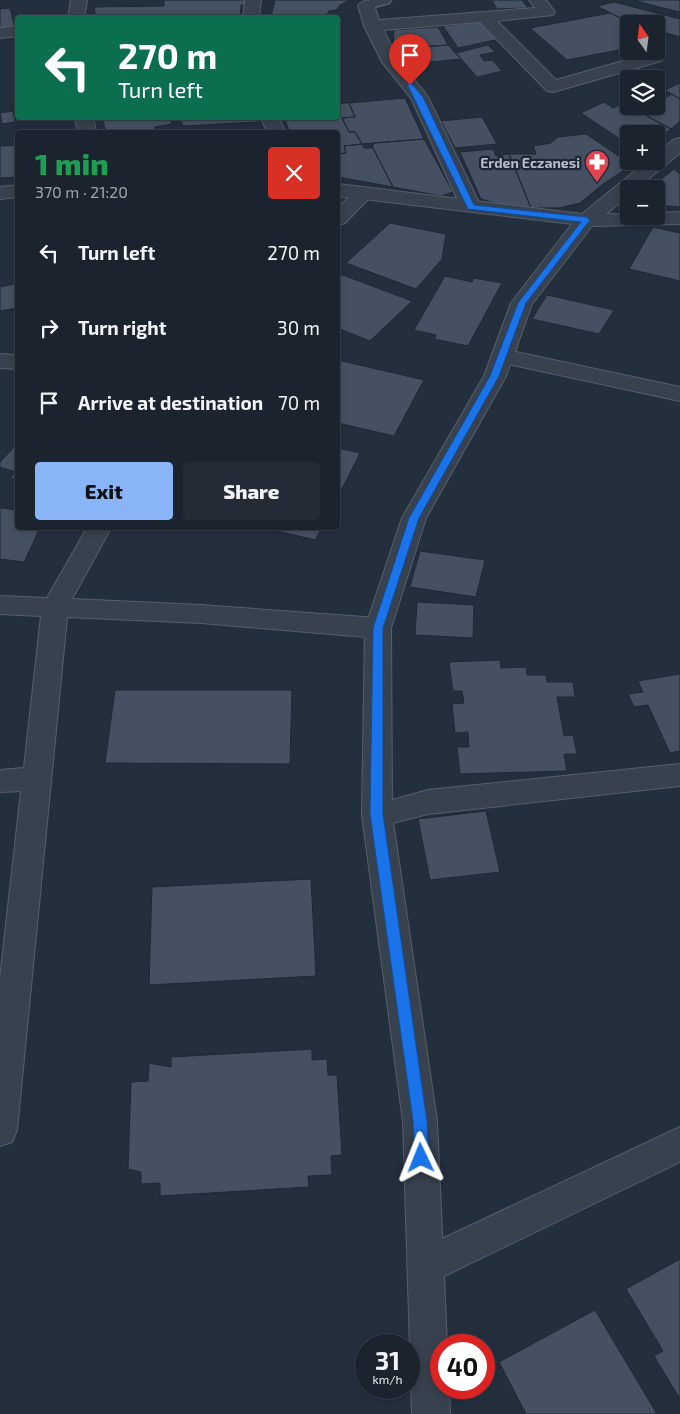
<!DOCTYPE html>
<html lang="en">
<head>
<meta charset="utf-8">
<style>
  :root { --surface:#1b232e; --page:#242b36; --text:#f1f3f6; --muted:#a0a4aa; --line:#39404a; --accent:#8ab4f8 }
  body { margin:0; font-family:"Exo 2",sans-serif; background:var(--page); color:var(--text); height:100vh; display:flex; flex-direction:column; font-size:19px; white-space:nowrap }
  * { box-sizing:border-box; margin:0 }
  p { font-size:16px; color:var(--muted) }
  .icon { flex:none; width:28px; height:28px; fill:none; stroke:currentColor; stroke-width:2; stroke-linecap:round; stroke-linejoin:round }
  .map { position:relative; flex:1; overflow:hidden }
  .side { position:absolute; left:15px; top:130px; width:325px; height:400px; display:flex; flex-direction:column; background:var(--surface); border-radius:5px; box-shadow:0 2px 8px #0003,0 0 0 1px var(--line) }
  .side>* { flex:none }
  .top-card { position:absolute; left:15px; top:15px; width:325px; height:105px; border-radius:5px; box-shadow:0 2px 8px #0003,0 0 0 1px var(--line); background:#0b6e4f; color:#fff; overflow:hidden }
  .needle { width:32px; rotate:346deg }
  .controls { position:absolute; left:620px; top:15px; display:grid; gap:10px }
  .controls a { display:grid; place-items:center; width:45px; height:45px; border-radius:5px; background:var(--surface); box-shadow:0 2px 8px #0003,0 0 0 1px var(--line); font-size:25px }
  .speed { position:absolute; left:355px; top:1334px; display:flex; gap:10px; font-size:25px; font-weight:700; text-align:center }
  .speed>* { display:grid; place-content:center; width:65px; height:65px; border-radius:50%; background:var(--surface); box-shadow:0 2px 8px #0003,0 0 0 1px var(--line); line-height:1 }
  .speed small { font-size:12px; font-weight:400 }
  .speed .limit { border:8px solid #d22; background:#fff; color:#111 }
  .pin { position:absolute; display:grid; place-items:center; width:42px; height:42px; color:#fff; margin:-51px -21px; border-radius:50% 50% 50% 0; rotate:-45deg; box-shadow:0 0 5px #0007 }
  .pin .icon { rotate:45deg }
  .me { position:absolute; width:55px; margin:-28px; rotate:358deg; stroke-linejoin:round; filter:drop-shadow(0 0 4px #0008) }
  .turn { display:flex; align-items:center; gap:18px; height:105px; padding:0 20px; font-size:22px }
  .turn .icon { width:65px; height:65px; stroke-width:2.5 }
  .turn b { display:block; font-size:35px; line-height:42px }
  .round { display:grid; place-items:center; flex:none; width:52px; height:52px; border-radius:5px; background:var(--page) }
  .headline { display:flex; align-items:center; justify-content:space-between; height:85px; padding:0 20px }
  h1 { font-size:30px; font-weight:800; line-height:38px; color:#1e9e55 }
  .primary-button { display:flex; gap:10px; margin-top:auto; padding:10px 20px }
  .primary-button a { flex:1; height:58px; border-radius:5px; background:var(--accent); color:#111; font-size:20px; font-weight:800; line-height:58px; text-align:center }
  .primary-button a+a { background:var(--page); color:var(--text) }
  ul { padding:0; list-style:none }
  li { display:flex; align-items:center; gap:15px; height:75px; padding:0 20px }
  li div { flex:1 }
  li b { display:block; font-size:19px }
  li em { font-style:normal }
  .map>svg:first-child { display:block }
  .building { fill:#455162; stroke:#1f2835 }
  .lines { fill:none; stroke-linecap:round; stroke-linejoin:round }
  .service-casing { stroke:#565f6c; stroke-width:3 }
  .minor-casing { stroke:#565f6c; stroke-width:2 }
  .tertiary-casing { stroke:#565f6c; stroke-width:2 }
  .service { fill:#38414e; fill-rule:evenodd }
  .minor { fill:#38414e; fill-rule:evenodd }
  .tertiary { fill:#38414e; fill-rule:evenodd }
  .route { fill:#1a73e8; stroke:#114b97 }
  .labels { text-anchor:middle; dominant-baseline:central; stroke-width:4.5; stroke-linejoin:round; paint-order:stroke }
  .far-poi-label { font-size:14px; font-weight:bold; fill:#b4bcc9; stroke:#1d2633; text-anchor:end }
</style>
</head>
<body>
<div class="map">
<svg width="680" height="1414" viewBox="0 0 680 1414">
  <rect width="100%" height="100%" fill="#242f3e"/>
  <!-- building -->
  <path class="building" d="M164,0H245L248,5H241L240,18H96L94,7L164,6Z
    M275,0H360L348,1L340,5L336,10L329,11L325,18L271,16Z
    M492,0H522L528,8L497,9Z
    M634,0H680V12L655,6Z
    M614,2L680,19V37L656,30V24L630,23L597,6Z
    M10,8L15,28L0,30V9Z
    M610,13L634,24H629V48L567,60L530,28Z
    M480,22L500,39L458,48L443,26Z
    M438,27L448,45L393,49L394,30Z
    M448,45L461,59L431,62L420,47Z
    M488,45L495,52L480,55L484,61L492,60L502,71L477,77L456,53Z
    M680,83V99L665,90Z
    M672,94L680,99V121L671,129L630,107L656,106V98L661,100Z
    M405,98L424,139L362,144L355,132H349L342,118L355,117L349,103Z
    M604,102L613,108L623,103L671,129L656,140V134H629V145L581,113Z
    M338,103H349L355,117L342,118L349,132H355L362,144L344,146L346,153L338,154V132H290L284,118H338Z
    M13,111L15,122L2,124L0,113Z
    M482,117L497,144L455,148L441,121Z
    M102,118H170L172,124L155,127V132H106Z
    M180,118H256L258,122L183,126Z
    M586,134L632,165L603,184L580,203L559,208H531L509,154H536L533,146L551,143L558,137Z
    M424,139L453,192L441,196L393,187L373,148V143Z
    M362,144L364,148H373L393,187L338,177V154L346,153L344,146Z
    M18,145V177L0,178V146Z
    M493,149L496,156L509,154L531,208L505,206L481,199L460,152Z
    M674,169L680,174V207L656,205V189H649Z
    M390,223L446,234L442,259L416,289L346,263Z
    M653,227L680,233V281L629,269Z
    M340,274L412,301L370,341L338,328V276Z
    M445,276L472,282L474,278L502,283L468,346L434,339L436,335L414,330Z
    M18,283V310L16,308L0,311V287Z
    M547,295L614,310L599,334L532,319Z
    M338,360L424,380L394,436L338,423Z
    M18,443V480L10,478L16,472L0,467V462Z
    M338,448L360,453L338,497Z
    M0,508L18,510V528H40L24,562L0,559Z
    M265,528H322L315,540Z
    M420,551L485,560L476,597L410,587Z
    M417,602L474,605L473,638L415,635Z
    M500,660L501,668L526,667L527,675H546L547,682H573L575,697H557L564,736L573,735L577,754H564L567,771L460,774L457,747H469L468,732L455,733L452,704L464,703L462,691H453L449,662Z
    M680,674V751L670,753L648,705L634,707L628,694L643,692L638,681Z
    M115,690H292L290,764L105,763Z
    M486,811L500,872L430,880L418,819Z
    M311,879L316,976L149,985L152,887Z
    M312,1049V1060L327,1059L328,1075H337L342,1155L331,1156L332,1175L308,1176L309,1187L160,1196V1183L141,1184V1172L128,1169L131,1082L148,1081L149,1063L171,1067V1057Z
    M680,1259V1399L654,1356L663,1351L626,1289Z
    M595,1310L657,1414H526L499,1362Z"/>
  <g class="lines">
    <defs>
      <path id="service" d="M370,0H391L389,3L366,9L360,5Z"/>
      <path id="minor" d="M71,0H87L84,18H68Z
        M245,0H261L259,18H243Z
        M366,0L374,5L379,20L535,8L529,0H546L555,12L553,15L497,21L556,80L655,52L661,53L664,57L661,61L553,92L547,91L480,22L383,30L399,60L428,97L481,207L478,211H464L461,207L411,98L382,62L364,26L358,5Z
        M18,26V36L0,38V28Z
        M75,118H93L96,132H78Z
        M261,118H279L285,132H267Z
        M363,188L370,190L373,194L345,223L338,225V208L356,190Z
        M502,349L680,387V401L494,361L491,356L494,351Z
        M0,354L18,355V369L0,368Z
        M87,528H111L72,599L201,605L378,618L387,621L391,628L387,635L378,638L201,623L67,617L17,1130L12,1142L0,1146V978L21,791L0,792V770L24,768L41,616L0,614V596L47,598Z
        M680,764V786L428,814L377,827L367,823L362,815L367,807L428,790Z
        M680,1127V1162L438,1279L425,1284L412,1279L407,1266L412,1253Z"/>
      <path id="tertiary" d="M680,138V153L636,189H629V195L606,214L656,216V213L680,212V224L592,226L532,304L506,376L426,518L391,628L392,815L437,1121L447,1345H441V1388H449L450,1414H412L403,1121L362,815L365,628L402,518L484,376L511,303L572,224L338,196V184L582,214L647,161H656V154L673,140Z
        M18,185V197L0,199V187Z"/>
    </defs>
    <!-- service casing -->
    <use href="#service" class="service-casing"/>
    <!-- minor casing -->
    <use href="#minor" class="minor-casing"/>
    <!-- tertiary casing -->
    <use href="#tertiary" class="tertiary-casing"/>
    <!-- service -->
    <use href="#service" class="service"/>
    <!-- minor -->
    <use href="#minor" class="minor"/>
    <!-- tertiary -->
    <use href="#tertiary" class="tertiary"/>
  </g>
  <!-- route -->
  <path class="route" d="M407,84H412L423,97L474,205L586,217L590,220L526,303L499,376L419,518L383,628V814L427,1121L429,1158L426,1163L421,1165L416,1163L414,1158L413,1121L370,814L373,628L409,518L490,376L518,303L581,222L468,209Z"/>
  <!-- icons -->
  <defs>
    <symbol id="pharmacy-pin" viewBox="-11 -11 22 30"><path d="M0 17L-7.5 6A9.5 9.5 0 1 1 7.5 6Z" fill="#e0444e" stroke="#1d2633"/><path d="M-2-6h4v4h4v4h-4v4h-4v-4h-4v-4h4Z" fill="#fff"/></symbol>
  </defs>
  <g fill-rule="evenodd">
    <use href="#pharmacy-pin" x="583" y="148" width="28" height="38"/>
  </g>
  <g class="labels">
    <!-- far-poi labels -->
    <g class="far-poi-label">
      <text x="580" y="162">Erden Eczanesi</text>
    </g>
  </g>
</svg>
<div class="controls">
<a><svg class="needle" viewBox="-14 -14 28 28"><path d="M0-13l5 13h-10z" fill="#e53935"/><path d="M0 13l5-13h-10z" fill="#a0a4aa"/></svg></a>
<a><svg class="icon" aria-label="layers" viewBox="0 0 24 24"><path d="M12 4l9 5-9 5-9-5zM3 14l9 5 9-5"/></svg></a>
<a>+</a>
<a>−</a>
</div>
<div class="speed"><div>31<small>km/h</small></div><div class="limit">40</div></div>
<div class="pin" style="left:410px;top:85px;background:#d93025"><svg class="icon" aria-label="arrive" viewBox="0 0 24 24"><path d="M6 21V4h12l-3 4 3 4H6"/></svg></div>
<svg class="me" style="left:421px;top:1158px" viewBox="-20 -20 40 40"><path d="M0-17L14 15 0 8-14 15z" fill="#1a73e8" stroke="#fff" stroke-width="4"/></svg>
<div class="top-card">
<div class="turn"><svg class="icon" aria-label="left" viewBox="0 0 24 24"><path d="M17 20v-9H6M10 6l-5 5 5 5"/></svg><div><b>270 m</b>Turn left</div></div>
</div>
<section class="side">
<div class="headline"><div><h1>1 min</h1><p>370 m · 21:20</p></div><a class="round" style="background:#d93025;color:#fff"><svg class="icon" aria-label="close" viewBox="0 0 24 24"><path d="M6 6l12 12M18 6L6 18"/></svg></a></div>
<ul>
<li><svg class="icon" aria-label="left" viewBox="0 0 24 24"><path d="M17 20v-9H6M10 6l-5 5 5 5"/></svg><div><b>Turn left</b></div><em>270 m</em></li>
<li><svg class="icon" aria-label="right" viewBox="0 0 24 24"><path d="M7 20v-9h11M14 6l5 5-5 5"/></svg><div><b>Turn right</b></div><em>30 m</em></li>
<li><svg class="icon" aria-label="arrive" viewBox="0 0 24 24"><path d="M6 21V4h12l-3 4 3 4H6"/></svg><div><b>Arrive at destination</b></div><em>70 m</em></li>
</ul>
<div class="primary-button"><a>Exit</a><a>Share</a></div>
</section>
</div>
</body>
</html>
